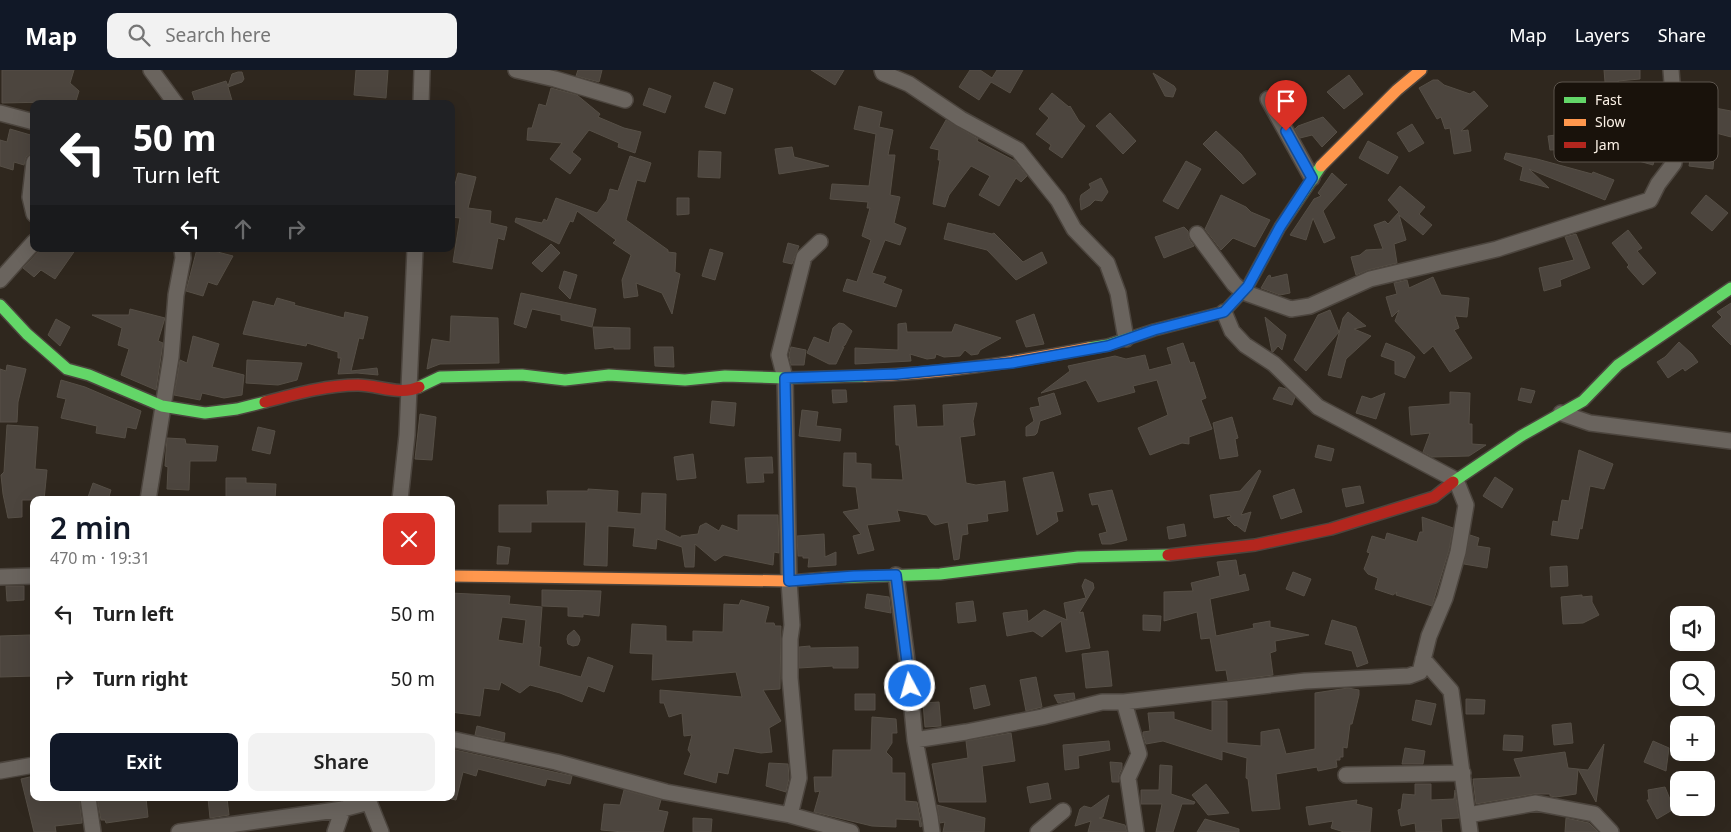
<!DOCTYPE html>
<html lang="en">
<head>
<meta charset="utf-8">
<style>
  :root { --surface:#fff; --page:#f2f2f2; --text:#222; --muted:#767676; --accent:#111827 }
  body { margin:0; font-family:"Noto Sans",sans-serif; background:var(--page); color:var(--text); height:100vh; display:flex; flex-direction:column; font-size:19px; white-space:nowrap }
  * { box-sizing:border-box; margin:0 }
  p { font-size:16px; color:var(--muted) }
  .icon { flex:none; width:28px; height:28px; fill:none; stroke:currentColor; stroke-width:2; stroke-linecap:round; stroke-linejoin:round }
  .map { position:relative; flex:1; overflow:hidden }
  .panel { position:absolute; left:30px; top:426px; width:425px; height:305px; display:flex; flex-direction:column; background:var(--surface); border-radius:10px; box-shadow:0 5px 20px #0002 }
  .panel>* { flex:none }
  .guide { position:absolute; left:30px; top:30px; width:425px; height:152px; border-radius:10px; box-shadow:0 5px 20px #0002; background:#202124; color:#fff; overflow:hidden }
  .tools { position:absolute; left:1670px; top:536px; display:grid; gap:10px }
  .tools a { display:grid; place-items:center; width:45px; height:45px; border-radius:10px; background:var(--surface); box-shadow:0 5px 20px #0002; font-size:25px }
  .pin { position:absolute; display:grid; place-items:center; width:42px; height:42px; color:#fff; margin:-51px -21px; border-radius:50% 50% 50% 0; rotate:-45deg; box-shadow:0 0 5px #0007 }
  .pin .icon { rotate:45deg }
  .me { position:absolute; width:55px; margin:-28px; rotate:354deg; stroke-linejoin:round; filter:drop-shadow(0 0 4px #0008) }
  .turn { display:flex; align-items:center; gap:18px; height:105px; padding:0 20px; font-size:22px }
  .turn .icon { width:65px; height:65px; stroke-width:2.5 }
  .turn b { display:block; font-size:35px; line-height:42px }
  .lanes { display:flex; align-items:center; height:48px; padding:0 20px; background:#0003; justify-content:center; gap:25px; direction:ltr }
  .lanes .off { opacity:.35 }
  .round { display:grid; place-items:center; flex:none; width:52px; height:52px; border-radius:10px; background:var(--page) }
  .headline { display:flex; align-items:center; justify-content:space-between; height:85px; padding:0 20px }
  h1 { font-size:30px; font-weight:600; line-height:38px; color:var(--accent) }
  .action { display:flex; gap:10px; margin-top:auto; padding:10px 20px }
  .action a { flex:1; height:58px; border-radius:10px; background:var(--accent); color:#fff; font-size:20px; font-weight:600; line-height:58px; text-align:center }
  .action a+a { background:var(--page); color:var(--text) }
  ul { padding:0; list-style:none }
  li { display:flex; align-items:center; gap:15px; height:65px; padding:0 20px }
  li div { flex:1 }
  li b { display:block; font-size:19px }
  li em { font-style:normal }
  header { display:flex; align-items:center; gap:30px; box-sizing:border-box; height:70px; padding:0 25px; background:var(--accent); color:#fff }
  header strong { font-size:24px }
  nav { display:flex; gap:28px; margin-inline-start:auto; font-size:18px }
  .search { width:350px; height:45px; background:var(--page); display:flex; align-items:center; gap:12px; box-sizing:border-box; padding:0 18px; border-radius:10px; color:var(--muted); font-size:19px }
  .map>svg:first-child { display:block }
  .building { fill:#4c453e; stroke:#564f46; fill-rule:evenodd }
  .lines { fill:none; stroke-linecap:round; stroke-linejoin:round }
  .street-casing { stroke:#4c453e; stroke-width:18 }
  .fast-casing { stroke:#4c453e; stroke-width:14 }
  .slow-casing { stroke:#4c453e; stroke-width:14 }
  .jam-casing { stroke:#4c453e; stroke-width:14 }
  .street { stroke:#6a645e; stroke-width:15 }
  .fast { stroke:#63d668; stroke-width:11 }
  .slow { stroke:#ff974d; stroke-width:11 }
  .jam { stroke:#b3261e; stroke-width:11 }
  .route-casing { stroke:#114b97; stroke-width:12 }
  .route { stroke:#1a73e8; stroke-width:9 }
  .key { fill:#19120b; stroke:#5d554d; stroke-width:1 }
  .key-label { font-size:14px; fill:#fcf2e7 }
</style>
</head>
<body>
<header>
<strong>Map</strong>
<div class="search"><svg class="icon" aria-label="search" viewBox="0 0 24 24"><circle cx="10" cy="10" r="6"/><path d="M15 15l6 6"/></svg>Search here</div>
<nav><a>Map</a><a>Layers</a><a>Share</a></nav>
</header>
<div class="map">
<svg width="1731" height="762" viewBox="0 0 1731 762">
  <rect width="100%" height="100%" fill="#2f271e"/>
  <!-- building -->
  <path class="building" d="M2,0H74L70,13L79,21L75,34H51V32L2,33Z
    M356,0H388L386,28L354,25Z
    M578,0H602L599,12L576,6Z
    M811,0H844L835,15Z
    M970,0H980L992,8L997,0H1023L1010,23L991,12L979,30L959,17Z
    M1604,0H1640V9L1618,11L1624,37L1602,42L1599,26L1606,24Z
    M238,2H242L244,9L242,12L228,17L233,34H196L192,22L226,11L228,16L232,4Z
    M1153,3L1174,16L1176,19L1173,27L1165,26Z
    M1349,5L1363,24L1344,39L1327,22Z
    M1433,10H1438L1444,15L1470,24L1474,21L1488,36L1461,61L1468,60L1471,81L1454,84L1450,58L1445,59L1441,47L1437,49L1419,18Z
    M714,12L733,19L725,44L705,37Z
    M551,18L577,25L600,44L598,47L624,58L641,62L635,83L618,77L619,73L589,60L572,82L581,89L570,104L550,89L562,73L527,70L528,58H532L539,34L546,36Z
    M649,18L671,26L665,43L643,35Z
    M1052,23L1069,37L1070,36L1079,51L1085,56L1062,88L1049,79L1051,75L1036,64L1049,48L1039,39Z
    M1699,35L1731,41V67L1716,63L1713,99L1689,96Z
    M859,36L882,42L879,57L893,60L888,85H895L890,125L900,127L894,153L906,158L900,175L885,170L872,203L886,207L883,213L902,220L896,237L843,221L847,209L857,212L871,170L862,166L870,138H867L868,132L830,129L832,114L869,116L876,64L854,59Z
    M1110,43L1136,71L1123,84L1096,56Z
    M1323,47L1337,62L1322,77L1312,65L1300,68L1295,59L1298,56Z
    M946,50L978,69L977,71L1015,91L1027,106L1021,112L1016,108L999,136L979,125L990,106L971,96L949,125L945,137L933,134L940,90H938L939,80L930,78Z
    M1412,54L1424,73L1409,82L1397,63Z
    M10,59L34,66L30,84L26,87L24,95L14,92L13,100L0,96V70L7,72Z
    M1216,61L1241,84L1256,104L1243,114L1203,74Z
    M1571,63L1573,79L1550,80L1548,66Z
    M1368,71L1398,87L1388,104L1359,88Z
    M1625,71L1657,80L1653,95L1621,86Z
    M792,77L794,87L829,96L779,104L775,79Z
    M699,81L721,82L720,108L698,107Z
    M1506,83L1537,89L1592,104L1593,102L1614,110L1605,130L1529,99L1549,118L1520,110L1523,97L1504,89Z
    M630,86L651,93L645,112L637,110L626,150L668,180V182L676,183L675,202L680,204L672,244L662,223L636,213L638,226L624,228L622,210L631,185L613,173L616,170L577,141L573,152L570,151L559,174L515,152L516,148L542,153L544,149L547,151L556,128L597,143L607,130L610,119L618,121Z
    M1186,91L1201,99L1178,139L1163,131Z
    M458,103L476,107L468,138L491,141L490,153L507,157L504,170L498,168L492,199L453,192L460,148L451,147V121L453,122Z
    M1332,103L1345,115L1347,114L1323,141L1335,168L1324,173L1313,148L1306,170L1290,165L1314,129L1321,126L1318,123Z
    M1101,108L1108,122L1102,131L1095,130L1090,135L1081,140L1080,129L1081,125L1091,118L1089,114Z
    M1400,116L1425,137L1419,144L1432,155L1423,165L1399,145L1406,170L1394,174L1397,193L1368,200L1356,205L1351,187L1360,185L1366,180L1383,179L1374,155L1385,151L1388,154L1399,142L1388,130Z
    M1221,125L1246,137L1251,142L1270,150L1255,177L1233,168L1221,180L1205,159Z
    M1706,125L1728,143L1712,161L1691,143Z
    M677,128H689V144L677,145Z
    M948,153L992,164L994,163L1023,192L1042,182L1047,193L1016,210L987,180L944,169Z
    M1184,157L1188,161L1189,169L1194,176L1164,188L1155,167Z
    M1628,160L1642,178L1637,181L1656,203L1643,215L1627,197L1629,195L1612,173Z
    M1576,164L1590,198L1560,210L1561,216L1544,221L1539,198L1574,190L1565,167Z
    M788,173L799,176L792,194L783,192Z
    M551,174L560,183L542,202L532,193Z
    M41,179H76L55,209L41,200L34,207L23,198Z
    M197,179H206L233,186L217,215L208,212L203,226L186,221Z
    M710,179L723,183L715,210L702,206Z
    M564,201L577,205L570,229L559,218Z
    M1287,204L1290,223L1280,225L1261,218L1268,206L1270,205L1271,208Z
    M1433,207L1441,225L1469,228L1467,247L1455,246L1459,258L1454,260L1472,288L1450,302L1433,276L1424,284L1395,251L1399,240L1392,247L1386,227L1397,224L1394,213L1407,210L1409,218Z
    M521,223L596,239L592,257L561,250V245L532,239L526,258L514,254Z
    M277,228L295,233L294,235L344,248L345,242L368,247L363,269L359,268L351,301L377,298L378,305L357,303L338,304L341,288H338V282L307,273L306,276L243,264L253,231L274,236Z
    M1731,233V275L1712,256L1722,247L1717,242Z
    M130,239L165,248L158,271L163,273L156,320L121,305L129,279L118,275L122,258L92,245H129Z
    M1330,240L1339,262L1306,301L1294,290L1318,245Z
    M1348,242L1366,256L1354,259L1371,266L1346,289L1341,308L1328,305L1343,248Z
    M1034,244L1044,274L1026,277L1016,251Z
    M451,246L498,248L499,293L440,294L427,299L432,269L450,272Z
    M1265,247L1286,265L1282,280L1278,276L1273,282H1272Z
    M56,249L70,257L60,276L48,265Z
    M839,253L844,254L852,261L845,275L842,277H844L836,294H829L807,283L814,267L829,273L833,258Z
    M906,253L907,262H952L955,254L1001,268L980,280L978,284L971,285L965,280L960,286L944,287L936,284L935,288L927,289L910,284L911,291L855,294V278L898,280V254Z
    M593,257L630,258V279H614V277L595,279Z
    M193,266L219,274L212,297L244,305L242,325L224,328L202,323L200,330L174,325L180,290L187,293Z
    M1679,272L1692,284L1698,292L1685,301L1683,298L1668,308L1657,292L1665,287Z
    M1183,273L1190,293L1194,292L1206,328L1201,330L1212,359L1189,367V374L1182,373L1150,385L1138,358L1168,345L1157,310L1133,316L1135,322L1098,332L1086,310L1078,313L1041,323L1070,301L1068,296L1115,286L1126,289L1145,285L1149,300L1172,294L1167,278Z
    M1386,273L1410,283L1415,287L1405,308L1395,304V291L1381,286Z
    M654,277H673L674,297L655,296Z
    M791,277L806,280L804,295H791L789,285Z
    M247,290L302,293L297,310L278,315L246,313Z
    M7,295L26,299L18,332L17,352H0V299L6,301Z
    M61,310L85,317L141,341L136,359L127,357L125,368L96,363L97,356L61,348L66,329L57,327Z
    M1279,317L1286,319L1295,327L1292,335L1273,329Z
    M1521,318L1535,321L1531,333L1518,330Z
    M832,320H846L847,332L833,333Z
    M1450,322L1470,323L1469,354H1472V374L1486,375L1469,386L1432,387L1423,382L1430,363L1411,365L1409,337L1450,334Z
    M1054,323L1061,344L1040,351L1037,363L1035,365L1026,366V357L1034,351L1030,338L1040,336L1038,328Z
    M1385,323L1376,349L1356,343L1362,326L1371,329Z
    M712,331L736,333L734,356L710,353Z
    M977,333L973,351L975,365L960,367L966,413L976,415L1005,411L1008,441L987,444L988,451L967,454L968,464L962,465L959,489L954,490L948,452L935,455L931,452L927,445L897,440L900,451L867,455L874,480L858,484L853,466L861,464L843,442L859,439L856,417L843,416L844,383H856V393L871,394V409L903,410L900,381L899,375H896L894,336L915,335L917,357L944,356L943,335Z
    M802,340L818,342L816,356L841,359L840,371L799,366Z
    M420,344L436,347L432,390L415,389Z
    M1232,347L1238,368L1235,369L1238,386L1220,389L1213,353Z
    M7,355L38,357L35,399L47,400L44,430H22V447L8,448L3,424L1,405L4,402Z
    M258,357L275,361L270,384L252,380Z
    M167,368L185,369L186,374L218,376L216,391H190L189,420L167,419L168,397L165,396Z
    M1318,375L1334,379L1331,391L1315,387Z
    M1579,380L1613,394L1604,419L1590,416L1582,459L1580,458L1578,469L1551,465L1553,451L1558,452L1562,430L1569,431Z
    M693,384L696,408L677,410L674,387Z
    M772,387L773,403H763L764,412L747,413L745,388Z
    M1259,400L1261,401L1241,445L1251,442L1245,462L1236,455L1235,456L1227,448L1231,447L1230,445L1214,448L1210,425L1240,421Z
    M1053,402L1063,441L1056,442L1058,451L1037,465L1023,408Z
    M1495,407L1513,419L1502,438L1483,426Z
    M226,408H246V413L276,414L275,429L226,430Z
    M93,413L111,420L108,430H87Z
    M1360,416L1364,433L1346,437L1342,419Z
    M588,419L618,421L617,442L641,444L642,423L666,424L665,460L681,468V466L698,464L700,456L706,453L719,461L722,455L738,461V445H778L779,483L774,482L773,495L724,485L715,491L695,474L694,497H685L682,477L657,469L656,479L633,476L635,458L608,456L607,496L584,495L586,452H531V462H499V435H548L547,421H588Z
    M1294,419L1302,442L1281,449L1273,426Z
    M1112,420L1127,470L1111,474H1102L1099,464L1107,462L1098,434L1092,435L1089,424Z
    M1422,447L1453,458L1449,480L1432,536L1396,525L1397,522L1393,525L1375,519L1378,508L1368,504L1364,499L1370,483L1367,482L1372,466L1385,470L1387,463L1417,472L1420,462H1423Z
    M1184,454L1186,466L1169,469L1167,457Z
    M824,464L825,487L836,482V495L808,497L809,488H803V486H798L797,466Z
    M1470,465L1479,468L1477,476L1490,478L1487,498L1464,494Z
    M498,476L510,478L508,494H497Z
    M1236,490L1239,506L1245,504L1249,520L1210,529L1216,566L1254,558L1253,554L1270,551V557L1309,565L1275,571L1276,581L1270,583L1273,605L1228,611L1226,600L1216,601L1210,568L1201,569L1197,542L1164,551V522L1193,521L1191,513L1220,506L1217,492Z
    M1567,496L1568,516L1551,517L1550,497Z
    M1293,502L1311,509L1304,526L1286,519Z
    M1085,509L1093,513L1094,518L1079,543L1083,542L1090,578L1066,582L1061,551L1042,567L1033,561L1007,566L1003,543L1027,540L1028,552L1044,540L1067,550L1064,533L1086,528L1082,516Z
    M6,516H24V530L7,531Z
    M542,520L601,521L599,546L583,544V547L568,546V537L542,536Z
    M451,523L510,526L509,534L542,537L539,577H541L539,596L581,607L588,587L613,596L604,622L588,616L582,632L560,623L530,615L520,623L501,612L499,620L484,618L480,646L451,642ZM502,547L526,550L523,574L498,570Z
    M867,524L889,527L891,543L865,538Z
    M1582,525V527L1592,526V532L1599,545L1583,553L1563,554L1561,527Z
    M741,530L769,537L765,553H774L775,556H781L780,619L763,620L781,651L769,658L772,682L761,683L734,678L728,704L718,702L716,713L684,704L691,684L688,680L692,665L684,666L682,643L669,647L664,633H660V620L742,627L736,602L652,610L653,584L630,583L632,554L666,556V571L693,572V561L723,562L724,534L739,535Z
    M973,531L976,551L958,553L956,533Z
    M1143,545L1161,546L1160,561L1143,560Z
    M1332,550L1356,557L1368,593L1357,597L1352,581L1325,574Z
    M574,560L579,566L580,570L578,575L573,576L568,574L567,569L568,565Z
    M30,565L31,587H34V606L0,607V566Z
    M810,576V578L858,577V598H833V596L799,598V577Z
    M1108,581L1112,616L1086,618L1082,584Z
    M1036,607L1042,637L1026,641L1020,610Z
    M985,615L990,635L974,639L970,618Z
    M1348,618L1359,620V625L1352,654H1350L1347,678L1343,677V687H1340V690H1336L1337,697L1318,701L1317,697L1276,704L1280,739L1252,741L1248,709L1246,708L1247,688L1222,681V690L1163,671L1146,674L1143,665V662L1150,661L1148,643L1174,642V649L1212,661V631H1227V673L1261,676V662L1279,659L1286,684L1315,679V623Z
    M1074,623L1075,629L1058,633L1054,625Z
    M855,624H875V640H855Z
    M1466,629L1485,630L1484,644H1466Z
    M1416,630L1436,634L1431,655L1412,650Z
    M939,632L941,656L925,657L923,633Z
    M872,647L896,649L897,663H892V673L886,682L892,688V703H905V731L917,732L922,756L920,757L919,750L896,749V757L872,756L814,742L820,721L815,722L814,707H832L833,680H871Z
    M1571,653L1573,673L1554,675L1552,655Z
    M477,656L505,663L504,671L475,665Z
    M1011,663L1015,691L982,696L986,732H939L932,694L968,688L966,671Z
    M1504,665L1523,666L1522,681L1503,680Z
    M1109,671L1110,680L1078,686L1079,698L1065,700L1063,675Z
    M1653,671L1669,678L1666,701L1644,692Z
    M1604,674L1596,732L1578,699L1588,700Z
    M1405,678L1425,681L1423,694H1402Z
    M451,679L572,706L570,714L547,709L545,716L478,699L476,706L463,702L456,730L451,729Z
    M1565,682L1568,698L1578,699L1576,724L1556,727L1550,726V724H1534L1476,734L1473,709L1521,707L1514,689Z
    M1110,692L1122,693V698L1119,705V712H1112Z
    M769,693L788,694L789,708L786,722L766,716Z
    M1160,695L1172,696L1171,724L1195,732L1194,734H1182L1173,762H1156L1162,734H1141V720H1159Z
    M34,706V728H79L82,753L55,756L56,762H34L21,709Z
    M1048,713L1051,729L1030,733L1027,717Z
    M1206,714L1229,743L1208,745L1192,725Z
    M1415,714H1431V730L1454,729L1455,720L1459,748L1441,749L1442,762H1416L1415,753L1401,756L1398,740L1401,739L1403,724L1415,725Z
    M1665,717L1674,739L1657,749L1647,730H1649L1648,720Z
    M624,720L661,730L658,740L668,742L663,762H623L601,760L604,734L620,735Z
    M1109,725L1103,747L1099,748L1125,755L1127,762H1088L1091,751L1075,756L1080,739L1084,736L1091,738Z
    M97,728H146L148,747L106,753L105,750H101Z
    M208,728H227L229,745L210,748Z
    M1357,730L1356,734L1372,738L1370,762H1344L1331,758L1333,751L1309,755L1306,737Z
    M937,735L985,748L984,762H943L945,752L940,753Z
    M693,748L712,749L711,762H693Z
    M1566,748L1589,753L1598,762H1565Z
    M1205,749L1239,759V762H1197Z"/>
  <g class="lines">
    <defs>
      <path id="street" d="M151,0L176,34
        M516,0L555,9L625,30
        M882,0L883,3L909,14L961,49L1018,80L1058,130L1074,159L1107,193L1118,223L1126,269
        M1268,29L1312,108
        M421,34L422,0
        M0,43L34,52
        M34,92L30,127L34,144
        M1197,164L1234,214L1243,222L1291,239L1310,236L1370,209L1497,179L1650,130L1658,114L1674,93V38L1671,0
        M0,210L34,172
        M1561,343L1590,353L1731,371
        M148,430L171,287L176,225L183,188L182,179
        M400,430L407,365L415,179
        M896,505L908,598L915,670L930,747L932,762
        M0,507L34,506
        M1423,589L1451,621L1470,762
        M1124,632L1139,684L1128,708L1136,762
        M451,669L556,692L666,722L790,745L851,762
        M915,670L966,662L1042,647L1102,632H1124L1305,611L1409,606L1420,602L1429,566L1445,528L1458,482L1466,435L1456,410L1318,337L1274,294L1245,275L1232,261L1224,242
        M0,701L34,695
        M1346,705L1463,703
        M88,728L93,762
        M369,728V732L381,762
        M790,745L799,708L790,608V569L792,555L789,511L785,308L779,285L804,187L820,172
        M1468,745L1536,733L1594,744L1611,762
        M179,762L343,739L369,732
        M335,762L343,739
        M1038,762L1063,741"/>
      <path id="fast" d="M0,235L27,264L67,299L89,305L162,336L205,343L237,339L265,332
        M1089,278L1108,275L1154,260L1224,242L1248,216L1280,157L1321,96
        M419,317L440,307L522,305L565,310L609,305L685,310L725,306L785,308L865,306
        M1453,412L1521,366L1583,331L1618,295L1731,218
        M827,508L940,504L1078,487L1168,485"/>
      <path id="slow" d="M1321,96L1397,20L1421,0
        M865,306C941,304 1015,292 1089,278
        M451,506L789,511L827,508"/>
      <path id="jam" d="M265,332C295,324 326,315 358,315C378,315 400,326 419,317
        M1168,485L1255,475L1331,459L1434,427L1453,412"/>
    </defs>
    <!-- street casing -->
    <use href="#street" class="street-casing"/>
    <!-- fast casing -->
    <use href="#fast" class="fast-casing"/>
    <!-- slow casing -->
    <use href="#slow" class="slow-casing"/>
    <!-- jam casing -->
    <use href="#jam" class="jam-casing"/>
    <!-- street -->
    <use href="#street" class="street"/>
    <!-- fast -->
    <use href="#fast" class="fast"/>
    <!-- slow -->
    <use href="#slow" class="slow"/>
    <!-- jam -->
    <use href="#jam" class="jam"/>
  </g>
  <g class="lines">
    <defs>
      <path id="route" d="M910,616L896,505L854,506L789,511L785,308L897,304L1012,293L1108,276L1154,260L1224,242L1248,216L1280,157L1312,108L1286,61"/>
    </defs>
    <!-- route casing -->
    <use href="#route" class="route-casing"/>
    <!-- route -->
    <use href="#route" class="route"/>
  </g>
  <!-- legend -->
  <rect x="1554" y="12" width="164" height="80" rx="8" class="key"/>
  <rect x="1564" y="27" width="22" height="6" fill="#63d668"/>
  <rect x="1564" y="49" width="22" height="7" fill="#ff974d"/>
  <rect x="1564" y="72" width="22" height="6" fill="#b3261e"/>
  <g class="key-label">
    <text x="1595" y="35">Fast</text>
    <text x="1595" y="57">Slow</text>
    <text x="1595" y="80">Jam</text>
  </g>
</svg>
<div class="tools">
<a><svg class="icon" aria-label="sound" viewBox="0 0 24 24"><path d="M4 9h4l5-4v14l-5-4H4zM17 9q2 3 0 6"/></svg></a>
<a><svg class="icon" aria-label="search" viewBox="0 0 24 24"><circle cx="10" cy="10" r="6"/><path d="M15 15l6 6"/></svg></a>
<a>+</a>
<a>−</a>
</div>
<div class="pin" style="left:1286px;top:61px;background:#d93025"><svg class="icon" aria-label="arrive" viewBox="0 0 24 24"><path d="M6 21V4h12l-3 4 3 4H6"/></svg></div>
<svg class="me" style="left:910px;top:616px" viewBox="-20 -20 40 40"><circle r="17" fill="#1a73e8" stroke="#fff" stroke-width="3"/><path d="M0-11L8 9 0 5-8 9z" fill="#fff"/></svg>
<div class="guide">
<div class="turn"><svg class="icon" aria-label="left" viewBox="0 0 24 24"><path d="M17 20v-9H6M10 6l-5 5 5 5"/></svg><div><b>50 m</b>Turn left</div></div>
<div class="lanes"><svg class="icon" aria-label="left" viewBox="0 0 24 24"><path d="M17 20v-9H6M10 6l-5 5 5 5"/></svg><svg class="icon off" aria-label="ahead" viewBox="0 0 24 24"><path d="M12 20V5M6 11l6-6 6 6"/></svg><svg class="icon off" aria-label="right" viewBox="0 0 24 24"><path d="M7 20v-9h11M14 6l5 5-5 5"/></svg></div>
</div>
<section class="panel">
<div class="headline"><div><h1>2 min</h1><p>470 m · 19:31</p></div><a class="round" style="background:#d93025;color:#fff"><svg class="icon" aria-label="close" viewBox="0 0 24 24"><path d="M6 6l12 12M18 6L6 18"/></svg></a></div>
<ul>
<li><svg class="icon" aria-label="left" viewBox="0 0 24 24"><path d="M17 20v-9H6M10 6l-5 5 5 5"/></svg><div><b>Turn left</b></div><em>50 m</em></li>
<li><svg class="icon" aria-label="right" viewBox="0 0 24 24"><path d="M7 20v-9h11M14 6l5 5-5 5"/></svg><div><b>Turn right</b></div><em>50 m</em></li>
</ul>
<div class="action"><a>Exit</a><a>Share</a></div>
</section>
</div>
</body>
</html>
